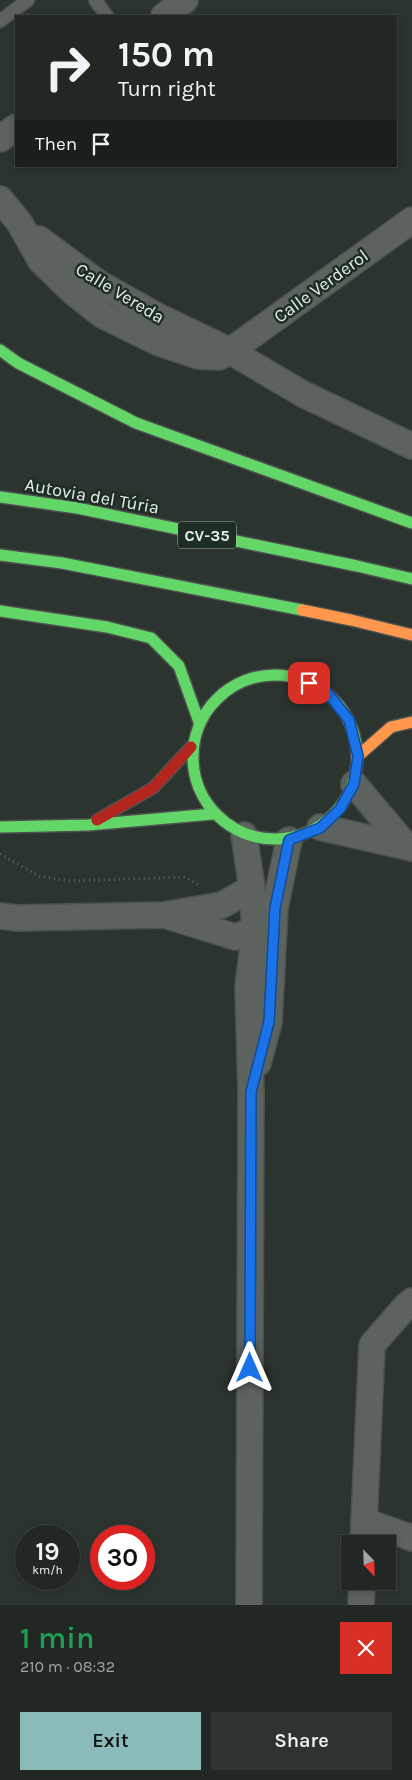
<!DOCTYPE html>
<html lang="en">
<head>
<meta charset="utf-8">
<style>
  :root { --surface:#212723; --page:#2d3330; --text:#f1f3f6; --muted:#a2a5a6; --line:#3e4441; --accent:#8bbbb9 }
  body { margin:0; font-family:Karla,sans-serif; background:var(--page); color:var(--text); height:100vh; display:flex; flex-direction:column; font-size:19px; white-space:nowrap }
  * { box-sizing:border-box; margin:0 }
  p { font-size:16px; color:var(--muted) }
  .icon { flex:none; width:28px; height:28px; fill:none; stroke:currentColor; stroke-width:2; stroke-linecap:round; stroke-linejoin:round }
  .map { position:relative; height:1605px; overflow:hidden }
  .sheet { display:flex; flex-direction:column; background:var(--surface); flex:1 }
  .sheet>* { flex:none }
  .top-card { position:absolute; left:15px; top:15px; width:382px; height:152px; border-radius:0px; box-shadow:0 2px 8px #0003,0 0 0 1px var(--line); background:#212723; color:var(--text); overflow:hidden }
  .needle { width:32px; rotate:157deg }
  .buttons { position:absolute; left:341px; top:1535px; display:grid; gap:10px }
  .buttons a { display:grid; place-items:center; width:55px; height:55px; border-radius:0px; background:var(--surface); box-shadow:0 2px 8px #0003,0 0 0 1px var(--line); font-size:25px }
  .speed { position:absolute; left:15px; top:1525px; display:flex; gap:10px; font-size:25px; font-weight:700; text-align:center }
  .speed>* { display:grid; place-content:center; width:65px; height:65px; border-radius:50%; background:var(--surface); box-shadow:0 2px 8px #0003,0 0 0 1px var(--line); line-height:1 }
  .speed small { font-size:12px; font-weight:400 }
  .speed .limit { border:8px solid #d22; background:#fff; color:#111 }
  .pin { position:absolute; display:grid; place-items:center; width:42px; height:42px; color:#fff; margin:-21px; border-radius:10px; box-shadow:0 2px 8px #0006 }
  .me { position:absolute; width:55px; margin:-28px; rotate:0deg; stroke-linejoin:round; filter:drop-shadow(0 0 4px #0008) }
  .turn { display:flex; align-items:center; gap:18px; height:105px; padding:0 20px; font-size:22px }
  .turn .icon { width:65px; height:65px; stroke-width:2.5 }
  .turn b { display:block; font-size:35px; line-height:42px }
  .then { display:flex; align-items:center; height:48px; padding:0 20px; background:#0003; gap:10px; font-size:19px }
  .round { display:grid; place-items:center; flex:none; width:52px; height:52px; border-radius:0px; background:var(--page) }
  .summary { display:flex; align-items:center; justify-content:space-between; height:85px; padding:0 20px }
  h1 { font-size:30px; font-weight:600; line-height:38px; color:#1e9e55 }
  .cta { display:flex; gap:10px; margin-top:auto; padding:10px 20px }
  .cta a { flex:1; height:58px; border-radius:0px; background:var(--accent); color:#111; font-size:20px; font-weight:600; line-height:58px; text-align:center }
  .cta a+a { background:var(--page); color:var(--text) }
  .map>svg:first-child { display:block }
  .lines { fill:none; stroke-linecap:round; stroke-linejoin:round }
  .lane-casing { stroke:#4c524e; stroke-width:15 }
  .street-casing { stroke:#4c524e; stroke-width:28 }
  .fast-casing { stroke:#4c524e; stroke-width:14 }
  .slow-casing { stroke:#4c524e; stroke-width:14 }
  .jam-casing { stroke:#4c524e; stroke-width:14 }
  .path { stroke:#606461; stroke-width:3; stroke-dasharray:1 4; stroke-linecap:butt }
  .lane { stroke:#5c635f; stroke-width:12 }
  .street { stroke:#5c635f; stroke-width:25 }
  .fast { stroke:#63d668; stroke-width:11 }
  .slow { stroke:#ff974d; stroke-width:11 }
  .jam { stroke:#b3261e; stroke-width:11 }
  .route-casing { stroke:#114b97; stroke-width:12 }
  .route { stroke:#1a73e8; stroke-width:9 }
  .labels { text-anchor:middle; dominant-baseline:central; stroke-width:5; stroke-linejoin:round; paint-order:stroke }
  .shield { fill:#1f2e24; stroke:#aab5ae; stroke-width:1 }
  .shield-label { font-size:16px; font-weight:bold; fill:#e6efe9 }
  .street-label { font-size:18px; fill:#e6efe9; stroke:#1f2e24 }
</style>
</head>
<body>
<div class="map">
<svg width="412" height="1605" viewBox="0 0 412 1605">
  <rect width="100%" height="100%" fill="#2c342f"/>
  <g class="lines">
    <defs>
      <path id="lane" d="M95,0L107,16
        M0,21L28,0"/>
      <path id="street" d="M164,16L185,0
        M0,139L16,127
        M0,199L19,222L41,261L73,292L102,315L159,343L198,356L219,357L230,351L412,220
        M39,239L100,284L159,317L230,351L303,394L412,446
        M354,784L407,847
        M320,827L412,848
        M244,835L252,888L255,930L248,987L251,1092L249,1605
        M0,916L18,918L163,915L222,905L252,888
        M168,916L235,937L255,930L265,920
        M258,1063L269,1022L275,908L289,840
        M364,1521L412,1538
        M363,1544L372,1345L406,1306L412,1301
        M361,1605L362,1581"/>
      <path id="fast" d="M0,350L18,363L136,423L412,523
        M0,497L77,508L357,566L412,579
        M0,555L62,563L302,610
        M0,611L107,627L151,638L179,666L199,722
        M193 757a82 82 0 1 1 164 0a82 82 0 1 1-164 0Z
        M0,827L88,825L213,814"/>
      <path id="slow" d="M302,610L351,620L412,635
        M358,756L391,727L412,722"/>
      <path id="jam" d="M97,820L153,788L191,747"/>
    </defs>
    <!-- lane casing -->
    <use href="#lane" class="lane-casing"/>
    <!-- street casing -->
    <use href="#street" class="street-casing"/>
    <!-- fast casing -->
    <use href="#fast" class="fast-casing"/>
    <!-- slow casing -->
    <use href="#slow" class="slow-casing"/>
    <!-- jam casing -->
    <use href="#jam" class="jam-casing"/>
    <!-- path -->
    <path class="path" d="M0,854L39,876L68,881L185,877L199,885"/>
    <!-- lane -->
    <use href="#lane" class="lane"/>
    <!-- street -->
    <use href="#street" class="street"/>
    <!-- fast -->
    <use href="#fast" class="fast"/>
    <!-- slow -->
    <use href="#slow" class="slow"/>
    <!-- jam -->
    <use href="#jam" class="jam"/>
  </g>
  <g class="lines">
    <defs>
      <path id="route" d="M250,1368L251,1092L269,1022L275,908L289,840L320,828L340,809L354,784L358,756L349,720L326,691L309,683"/>
    </defs>
    <!-- route casing -->
    <use href="#route" class="route-casing"/>
    <!-- route -->
    <use href="#route" class="route"/>
  </g>
  <g class="labels">
    <!-- shield labels -->
    <rect class="shield" x="178" y="521.5" width="58" height="27" rx="4"/>
    <g class="shield-label">
      <text x="207" y="535">CV-35</text>
    </g>
    <!-- street labels -->
    <g class="street-label">
      <text transform="translate(321 286) rotate(-36)">Calle Verderol</text>
      <text transform="translate(120 293) rotate(31)">Calle Vereda</text>
      <text transform="translate(92 496) rotate(10)">Autovia del Túria</text>
    </g>
  </g>
</svg>
<div class="buttons">
<a><svg class="needle" viewBox="-14 -14 28 28"><path d="M0-13l5 13h-10z" fill="#e53935"/><path d="M0 13l5-13h-10z" fill="#a2a5a6"/></svg></a>
</div>
<div class="speed"><div>19<small>km/h</small></div><div class="limit">30</div></div>
<div class="pin" style="left:309px;top:683px;background:#d93025"><svg class="icon" aria-label="arrive" viewBox="0 0 24 24"><path d="M6 21V4h12l-3 4 3 4H6"/></svg></div>
<svg class="me" style="left:250px;top:1368px" viewBox="-20 -20 40 40"><path d="M0-17L14 15 0 8-14 15z" fill="#1a73e8" stroke="#fff" stroke-width="4"/></svg>
<div class="top-card">
<div class="turn"><svg class="icon" aria-label="right" viewBox="0 0 24 24"><path d="M7 20v-9h11M14 6l5 5-5 5"/></svg><div><b>150 m</b>Turn right</div></div>
<div class="then">Then<svg class="icon" aria-label="arrive" viewBox="0 0 24 24"><path d="M6 21V4h12l-3 4 3 4H6"/></svg></div>
</div>
</div>
<section class="sheet">
<div class="summary"><div><h1>1 min</h1><p>210 m · 08:32</p></div><a class="round" style="background:#d93025;color:#fff"><svg class="icon" aria-label="close" viewBox="0 0 24 24"><path d="M6 6l12 12M18 6L6 18"/></svg></a></div>
<div class="cta"><a>Exit</a><a>Share</a></div>
</section>
</body>
</html>
